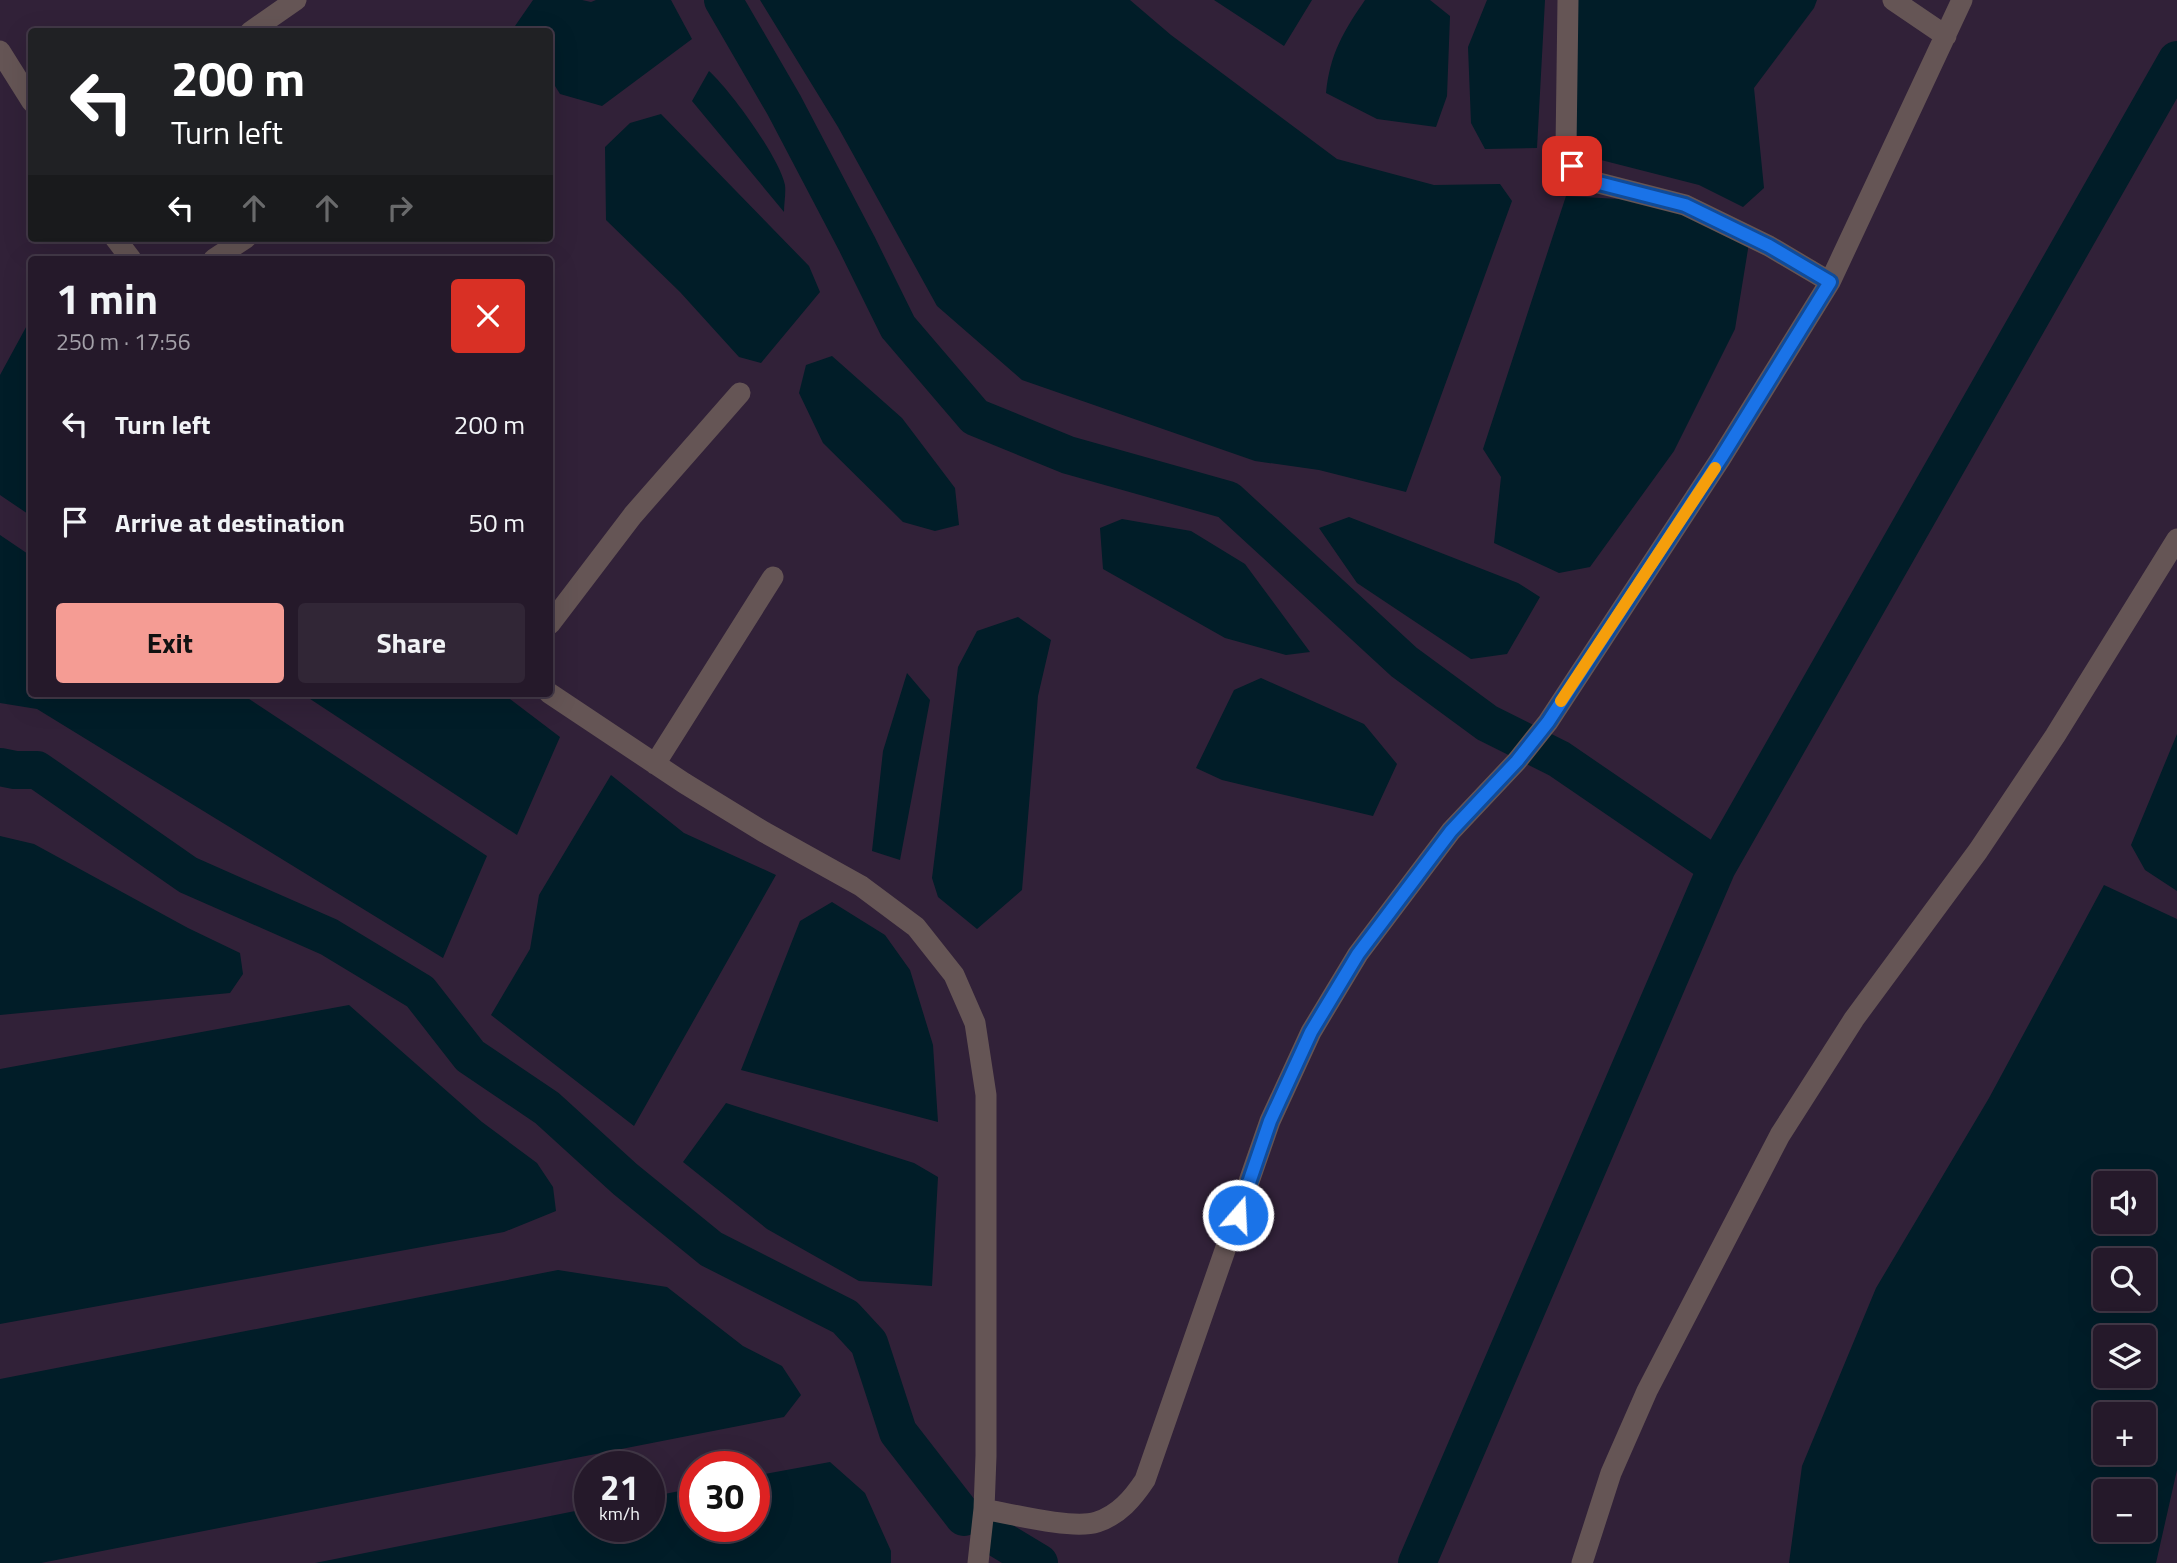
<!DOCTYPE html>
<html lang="en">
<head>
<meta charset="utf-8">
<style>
  :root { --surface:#25192a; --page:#312636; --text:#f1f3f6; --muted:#a3a0a8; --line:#423847; --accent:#f59c94 }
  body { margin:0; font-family:"Titillium Web",sans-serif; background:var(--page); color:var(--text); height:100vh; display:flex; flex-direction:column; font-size:26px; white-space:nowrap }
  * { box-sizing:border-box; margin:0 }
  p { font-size:23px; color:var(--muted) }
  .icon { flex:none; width:38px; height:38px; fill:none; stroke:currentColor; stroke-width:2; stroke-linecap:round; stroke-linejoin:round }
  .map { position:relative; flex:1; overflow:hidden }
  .sheet { position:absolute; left:28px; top:256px; width:525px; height:441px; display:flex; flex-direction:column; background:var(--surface); border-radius:7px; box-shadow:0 7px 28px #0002,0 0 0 2px var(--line) }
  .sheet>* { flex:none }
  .banner { position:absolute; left:28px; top:28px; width:525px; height:214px; border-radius:7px; box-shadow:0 7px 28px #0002,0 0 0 2px var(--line); background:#202124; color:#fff; overflow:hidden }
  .controls { position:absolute; left:2093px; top:1171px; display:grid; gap:14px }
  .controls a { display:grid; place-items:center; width:63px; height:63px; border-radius:7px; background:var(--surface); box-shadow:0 7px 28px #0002,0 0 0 2px var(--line); font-size:35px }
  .speed { position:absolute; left:574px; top:1451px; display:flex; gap:14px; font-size:35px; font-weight:700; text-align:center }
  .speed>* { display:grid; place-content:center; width:91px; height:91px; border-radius:50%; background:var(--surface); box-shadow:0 7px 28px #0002,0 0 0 2px var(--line); line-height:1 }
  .speed small { font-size:18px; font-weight:400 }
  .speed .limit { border:10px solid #d22; background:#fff; color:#111 }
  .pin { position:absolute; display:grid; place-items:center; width:60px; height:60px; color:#fff; margin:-30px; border-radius:14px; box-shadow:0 4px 10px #0006 }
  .me { position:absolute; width:77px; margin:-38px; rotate:19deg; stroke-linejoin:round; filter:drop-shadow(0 0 5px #0008) }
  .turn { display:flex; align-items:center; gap:24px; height:147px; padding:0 28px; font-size:32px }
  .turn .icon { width:91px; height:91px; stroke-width:2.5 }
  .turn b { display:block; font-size:49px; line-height:60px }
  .lanes { display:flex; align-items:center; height:66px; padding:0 28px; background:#0003; justify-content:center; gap:35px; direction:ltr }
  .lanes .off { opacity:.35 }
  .round { display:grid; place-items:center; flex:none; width:74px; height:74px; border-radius:7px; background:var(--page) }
  .head { display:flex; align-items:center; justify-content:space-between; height:119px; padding:0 28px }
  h1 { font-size:42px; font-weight:700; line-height:52px }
  .button { display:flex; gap:14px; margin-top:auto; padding:14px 28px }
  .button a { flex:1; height:80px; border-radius:7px; background:var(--accent); color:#111; font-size:28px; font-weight:700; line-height:80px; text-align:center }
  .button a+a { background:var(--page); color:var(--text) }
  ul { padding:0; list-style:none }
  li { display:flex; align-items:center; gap:21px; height:98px; padding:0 28px }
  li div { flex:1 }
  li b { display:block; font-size:26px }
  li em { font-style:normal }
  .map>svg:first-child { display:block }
  .water { fill:#011d28; fill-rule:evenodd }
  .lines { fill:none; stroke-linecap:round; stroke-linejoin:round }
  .canal { stroke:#011d28; stroke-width:38 }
  .minor { stroke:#655555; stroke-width:21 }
  .route-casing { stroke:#114b97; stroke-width:18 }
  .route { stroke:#1a73e8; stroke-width:12 }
  .slow { stroke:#f59e0b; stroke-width:12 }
</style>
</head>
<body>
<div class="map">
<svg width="2177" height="1563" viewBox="0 0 2177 1563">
  <rect width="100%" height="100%" fill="#312138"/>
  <!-- water -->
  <path class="water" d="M533,0H582L591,2L596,0H671L692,39L602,106L560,94L550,78V32L519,31L515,26Z
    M760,0H1130L1171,35L1337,159L1434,185L1500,184L1512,201L1406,492L1319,470L1255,461L1022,380L937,306L838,127Z
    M1214,0H1312L1284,46Z
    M1365,0H1430L1450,16L1447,96L1436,127L1377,119L1326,93C1330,54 1343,32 1365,0Z
    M1487,0H1545L1537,148L1485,149L1471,123L1468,47Z
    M1571,0H1817L1814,8L1754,88L1764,188L1743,207L1699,185L1601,160L1578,149L1571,112Z
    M709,71C731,91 779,157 785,185C786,193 784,204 784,212L692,101Z
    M661,114L809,266L820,292L761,363L739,357L680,292L606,220L605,147L630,123Z
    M1566,196L1671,202L1749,243L1735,329L1674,451L1590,567L1559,573L1494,543L1501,477L1483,449Z
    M31,318L32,516H31L0,495V375Z
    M832,356L902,418L955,488L959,525L935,531L903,522L823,443L799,393L806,365Z
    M1349,517L1518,583L1540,597L1507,654L1471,659L1357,583L1319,528Z
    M1122,519L1191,531L1245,564L1310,652L1286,655L1225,638L1103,569L1100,528Z
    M0,535L31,556L32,693H240L487,856L443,958L37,709L0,703Z
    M1018,617L1051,640L1038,696L1022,890L977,929L938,897L932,878L958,667L977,631Z
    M907,673L930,700L900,860L872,851L883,751Z
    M1261,678L1364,724L1397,764L1373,816L1222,780L1196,768L1234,690Z
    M301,693H502L560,737L517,835Z
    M2177,734V891L2145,870L2131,845Z
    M611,775L684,833L776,875L634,1126L491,1015L530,949L539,895Z
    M0,836L34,844L188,928L240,953L243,974L230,993L0,1015Z
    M2104,885L2177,919V1470L2156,1563H1789L1802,1466L1876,1288L1989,1098ZM2105,1183H2144V1222H2105ZM2105,1260H2144V1298H2105ZM2105,1337H2144V1376H2105ZM2105,1414H2144V1452H2105ZM2105,1491H2144V1530H2105Z
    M832,902L885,935L910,970L933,1045L938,1122L741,1070L800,921Z
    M349,1005L482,1122L537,1163L553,1187L556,1211L504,1232L0,1324V1069Z
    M726,1103L914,1163L938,1177L932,1286L859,1281L767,1229L683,1162Z
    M558,1270L667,1287L743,1346L782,1366L801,1395L784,1417L41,1563H0V1379Z
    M830,1462L865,1493L891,1551V1563H315L590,1508V1526H649V1497L695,1488V1526H754V1476Z"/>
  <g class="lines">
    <!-- canal -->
    <path class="canal" d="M723,0L784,105L857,244L898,327L975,417L1068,455L1228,500L1404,662L1487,723L1559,759L1717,867
      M0,767L15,770H37L188,875L329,937L420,992L470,1056L547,1108L625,1179L711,1249L845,1317L869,1343L898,1432L964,1517
      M999,1539L1039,1563
      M1417,1563L1717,867L2177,60"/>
    <!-- minor -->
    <path class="minor" d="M1568,0L1566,148L1572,166L1583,179L1685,205L1769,246L1830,282
      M1893,0L1946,36
      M250,32L296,0
      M0,51L32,102
      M115,238L131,259
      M214,259L246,238
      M550,624L633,515L740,393
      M549,693L684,783L764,832L861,886L916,927L954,975L975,1023L986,1095V1456L984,1509L978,1563
      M655,764L773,577
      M984,1509C1011,1514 1073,1530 1097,1522C1119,1515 1133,1498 1145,1480L1270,1121L1311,1032L1358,954L1451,831L1517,761L1548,722L1721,458L1830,282L1962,0
      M1582,1563L1611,1473L1647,1391L1780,1135L1854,1019L1978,851L2055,736L2177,539"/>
  </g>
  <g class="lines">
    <defs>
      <path id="route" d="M1238,1215L1270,1121L1311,1032L1358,954L1451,831L1517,761L1548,722L1721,458L1830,282L1769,246L1685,205L1583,179L1572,166"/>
    </defs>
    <!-- route casing -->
    <use href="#route" class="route-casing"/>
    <!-- route -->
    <use href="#route" class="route"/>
    <!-- slow -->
    <path class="slow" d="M1561,701L1715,468"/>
  </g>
</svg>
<div class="controls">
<a><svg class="icon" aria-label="sound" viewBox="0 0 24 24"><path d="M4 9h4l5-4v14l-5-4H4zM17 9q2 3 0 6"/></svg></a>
<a><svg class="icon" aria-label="search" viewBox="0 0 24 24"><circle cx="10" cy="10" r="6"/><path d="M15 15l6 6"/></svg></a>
<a><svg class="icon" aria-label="layers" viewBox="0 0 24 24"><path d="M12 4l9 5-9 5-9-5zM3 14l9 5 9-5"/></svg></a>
<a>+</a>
<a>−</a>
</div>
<div class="speed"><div>21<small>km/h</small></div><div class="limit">30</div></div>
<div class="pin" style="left:1572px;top:166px;background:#d93025"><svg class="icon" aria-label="arrive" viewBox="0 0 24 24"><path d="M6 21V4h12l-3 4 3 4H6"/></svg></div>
<svg class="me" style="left:1238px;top:1215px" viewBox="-20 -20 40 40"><circle r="17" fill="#1a73e8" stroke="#fff" stroke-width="3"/><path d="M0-11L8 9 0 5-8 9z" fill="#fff"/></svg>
<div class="banner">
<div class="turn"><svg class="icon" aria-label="left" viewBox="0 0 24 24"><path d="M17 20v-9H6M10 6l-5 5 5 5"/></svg><div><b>200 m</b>Turn left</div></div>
<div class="lanes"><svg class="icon" aria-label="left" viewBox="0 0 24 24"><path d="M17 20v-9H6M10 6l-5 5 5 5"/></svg><svg class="icon off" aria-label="ahead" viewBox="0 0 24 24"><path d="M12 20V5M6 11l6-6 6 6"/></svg><svg class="icon off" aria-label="ahead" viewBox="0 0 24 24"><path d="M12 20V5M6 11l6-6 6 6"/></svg><svg class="icon off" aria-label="right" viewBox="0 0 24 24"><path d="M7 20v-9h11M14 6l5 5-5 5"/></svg></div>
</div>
<section class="sheet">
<div class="head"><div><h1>1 min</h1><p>250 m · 17:56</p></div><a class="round" style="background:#d93025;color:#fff"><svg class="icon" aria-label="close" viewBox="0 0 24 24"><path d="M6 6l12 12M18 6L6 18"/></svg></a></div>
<ul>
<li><svg class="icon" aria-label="left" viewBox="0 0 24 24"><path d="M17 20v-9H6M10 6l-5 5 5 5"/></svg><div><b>Turn left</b></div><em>200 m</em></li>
<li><svg class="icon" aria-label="arrive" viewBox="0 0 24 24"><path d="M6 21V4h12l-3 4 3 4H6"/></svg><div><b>Arrive at destination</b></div><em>50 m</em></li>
</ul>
<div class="button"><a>Exit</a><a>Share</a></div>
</section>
</div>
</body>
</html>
